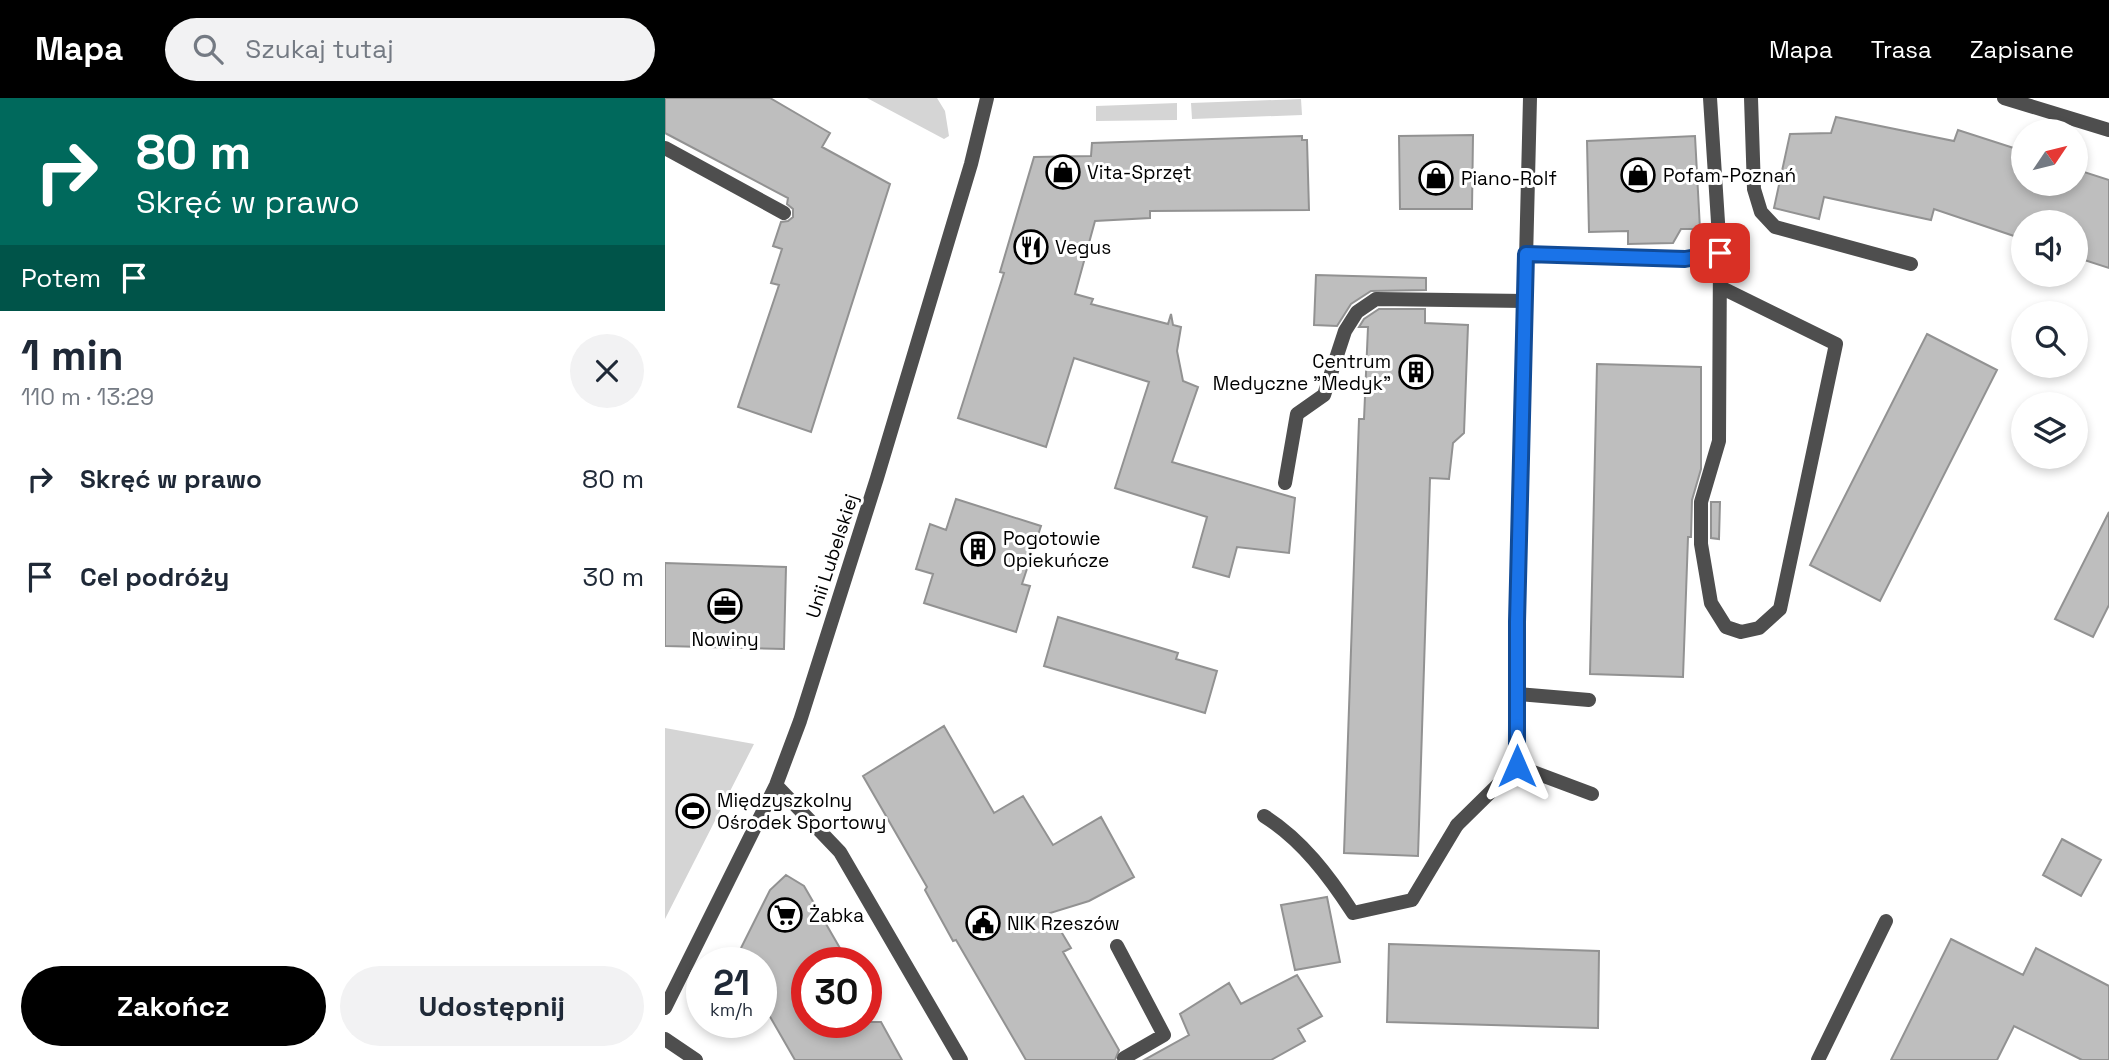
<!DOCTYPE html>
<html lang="pl">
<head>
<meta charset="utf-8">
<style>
  :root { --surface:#fff; --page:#f2f2f3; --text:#1f2937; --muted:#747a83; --accent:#000 }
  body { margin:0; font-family:"Space Grotesk",sans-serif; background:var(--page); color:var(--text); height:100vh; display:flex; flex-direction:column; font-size:26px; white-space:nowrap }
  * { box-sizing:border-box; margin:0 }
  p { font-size:23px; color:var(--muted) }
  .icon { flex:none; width:38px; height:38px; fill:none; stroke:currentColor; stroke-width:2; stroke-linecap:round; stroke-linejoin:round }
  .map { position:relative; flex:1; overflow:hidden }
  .panel { display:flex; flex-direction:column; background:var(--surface); width:665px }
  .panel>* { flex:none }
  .top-card { background:#00695c; color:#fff; overflow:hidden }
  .needle { width:46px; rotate:55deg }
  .fabs { position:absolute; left:1346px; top:21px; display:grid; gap:14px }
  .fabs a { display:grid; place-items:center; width:77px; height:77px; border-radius:50%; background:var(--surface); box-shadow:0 4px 10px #0003; font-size:35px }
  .speed { position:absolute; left:21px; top:849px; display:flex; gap:14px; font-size:35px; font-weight:700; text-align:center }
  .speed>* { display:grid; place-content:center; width:91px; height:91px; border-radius:50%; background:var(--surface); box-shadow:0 4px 10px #0003; line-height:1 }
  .speed small { font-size:18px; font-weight:400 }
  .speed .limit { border:10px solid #d22; background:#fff; color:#111 }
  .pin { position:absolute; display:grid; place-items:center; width:60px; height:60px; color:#fff; margin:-30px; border-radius:14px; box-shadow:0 4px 10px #0006 }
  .me { position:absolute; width:77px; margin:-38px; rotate:0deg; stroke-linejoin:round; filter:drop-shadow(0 0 5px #0008) }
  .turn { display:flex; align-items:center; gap:24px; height:147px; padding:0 21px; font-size:32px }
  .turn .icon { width:91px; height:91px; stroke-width:2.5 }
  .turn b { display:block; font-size:49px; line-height:60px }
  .then { display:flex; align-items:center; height:66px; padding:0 21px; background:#0003; gap:14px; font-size:26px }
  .round { display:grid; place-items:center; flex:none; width:74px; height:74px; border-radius:37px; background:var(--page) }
  .overview { display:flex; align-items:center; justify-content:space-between; height:119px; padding:0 21px }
  h1 { font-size:42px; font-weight:700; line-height:52px }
  .action { display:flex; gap:14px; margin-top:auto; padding:14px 21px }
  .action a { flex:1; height:80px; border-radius:42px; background:var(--accent); color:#fff; font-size:28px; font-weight:700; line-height:80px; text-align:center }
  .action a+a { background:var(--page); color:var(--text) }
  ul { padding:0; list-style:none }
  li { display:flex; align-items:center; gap:21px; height:98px; padding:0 21px }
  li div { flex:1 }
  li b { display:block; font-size:26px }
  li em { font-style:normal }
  header { display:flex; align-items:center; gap:42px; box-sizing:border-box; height:98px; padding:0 35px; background:var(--accent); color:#fff }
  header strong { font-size:33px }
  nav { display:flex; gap:38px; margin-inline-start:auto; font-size:24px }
  .search { width:490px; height:63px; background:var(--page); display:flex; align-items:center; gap:18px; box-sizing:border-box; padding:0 24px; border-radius:38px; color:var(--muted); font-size:26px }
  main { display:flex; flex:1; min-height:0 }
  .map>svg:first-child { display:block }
  .green { fill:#d5d5d5 }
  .building { fill:#bebebe; stroke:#929292; stroke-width:2 }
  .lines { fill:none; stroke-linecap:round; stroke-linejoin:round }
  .service { stroke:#4e4e4e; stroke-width:14 }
  .minor { stroke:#4e4e4e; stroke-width:14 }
  .tertiary { stroke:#4e4e4e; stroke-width:14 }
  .route-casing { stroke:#114b97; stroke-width:18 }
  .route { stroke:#1a73e8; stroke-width:12 }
  .labels { text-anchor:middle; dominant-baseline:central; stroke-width:6; stroke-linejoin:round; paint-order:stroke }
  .poi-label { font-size:19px; fill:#000; stroke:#fff; text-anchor:start }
  .street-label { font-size:19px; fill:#000; stroke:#fff }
</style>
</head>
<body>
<header>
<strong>Mapa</strong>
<div class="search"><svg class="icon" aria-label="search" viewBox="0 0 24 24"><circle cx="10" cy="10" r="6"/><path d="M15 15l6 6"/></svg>Szukaj tutaj</div>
<nav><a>Mapa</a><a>Trasa</a><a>Zapisane</a></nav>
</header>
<main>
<section class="panel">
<div class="top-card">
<div class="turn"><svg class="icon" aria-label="right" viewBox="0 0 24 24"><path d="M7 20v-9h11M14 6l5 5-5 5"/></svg><div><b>80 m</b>Skręć w prawo</div></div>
<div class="then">Potem<svg class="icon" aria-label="arrive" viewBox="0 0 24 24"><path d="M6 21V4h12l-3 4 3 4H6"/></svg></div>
</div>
<div class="overview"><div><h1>1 min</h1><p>110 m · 13:29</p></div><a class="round"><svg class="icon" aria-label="close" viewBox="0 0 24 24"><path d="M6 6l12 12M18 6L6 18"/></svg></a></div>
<ul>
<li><svg class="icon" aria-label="right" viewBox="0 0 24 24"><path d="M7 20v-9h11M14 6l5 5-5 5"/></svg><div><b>Skręć w prawo</b></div><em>80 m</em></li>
<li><svg class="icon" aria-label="arrive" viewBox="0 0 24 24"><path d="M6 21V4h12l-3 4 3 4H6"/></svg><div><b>Cel podróży</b></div><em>30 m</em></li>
</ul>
<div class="action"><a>Zakończ</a><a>Udostępnij</a></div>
</section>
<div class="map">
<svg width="1444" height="962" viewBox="0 0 1444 962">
  <rect width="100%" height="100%" fill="#fff"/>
  <!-- green -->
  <path class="green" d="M202,0H272L280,13L284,38L279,41Z
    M636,1L637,17L527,21L526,5Z
    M512,5V22L431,23V8Z
    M0,630L89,646L0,821Z"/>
  <!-- building -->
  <path class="building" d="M0,0H105L165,35L157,49L225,86L146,334L73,309L114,187L106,185L117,151L108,148L116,124L123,123L128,119V111L122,106L123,100L0,35Z
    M1171,19L1289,43L1293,32L1358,53V86H1410V71L1444,82V170L1410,159V124H1358V141L1269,111L1266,122L1159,99L1154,121L1109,110L1125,36L1166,35Z
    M808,37L807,111H735L734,38Z
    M637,38V42H642L644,112L485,113V120L430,123L410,196L428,201L426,206L503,226L506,216L508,227L516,229L512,253L518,283L533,289L507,364L630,400L624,455L572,449L564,479L528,469L542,419L450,390L484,284L409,260L381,349L293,320L339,175L335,174L369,59L426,58L427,45Z
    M1030,38L1035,131H1016L1008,145L963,146V133L924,134L922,43Z
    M651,177L761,180V192L706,193L686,206L672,228L649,227Z
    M714,211H760V225L803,227L799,335L788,345L784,381L765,380L753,758L679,755L694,321H699L703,229H694L699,221Z
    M1262,236L1332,272L1215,503L1145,467Z
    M932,266L1036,269V371L1027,402L1026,439H1023L1018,579L925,576Z
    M291,401L376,428L357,486L365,488L351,534L259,505L268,476L251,471L265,426L281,432Z
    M1046,404H1055L1054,441L1046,440Z
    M1444,414V507L1428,539L1390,521Z
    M0,465L121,469L119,551L0,548Z
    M393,519L513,555L511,561L552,573L540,615L379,568Z
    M279,628L329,715L358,698L388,747L436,719L469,779L424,803L385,815L406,850L398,854L454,952L450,962H361L291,842L288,843L260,792L262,789L198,678Z
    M1397,741L1436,762L1416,798L1378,777Z
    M121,777L139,788L183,864H142V924H216L237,962H130L96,903V864H69L105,792Z
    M662,799L675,864L630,872L616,807Z
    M1286,841L1358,877L1371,850L1444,888V962H1417L1349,928L1332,962H1226Z
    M724,846L934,853L933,930L722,924Z
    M632,877L657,918L633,931L640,943L606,962H479L524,937L515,916L564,885L576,906Z"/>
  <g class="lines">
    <!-- service -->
    <path class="service" d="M1045,0L1055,155L1054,343L1036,404V446L1046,505L1061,529L1076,534L1094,530L1115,511L1171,246L1055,189
      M1086,0L1089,91L1096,114L1110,129L1246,166
      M0,50L119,115
      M861,156L1020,161L1055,155
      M620,385L632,316L659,297L680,233L692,214L711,201L860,203
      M852,596L924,602
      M852,668L927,696
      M599,718C637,742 664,778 688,815L747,802L792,727
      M452,848L499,937L459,960
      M0,941L31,962
      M1153,962L1221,823"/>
    <!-- minor -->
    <path class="minor" d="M111,687L175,754L296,962
      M792,727L852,668V524L865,0
      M0,910L111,687L135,623L212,380L306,66L322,0"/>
    <!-- tertiary -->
    <path class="tertiary" d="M1339,0L1444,32"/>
  </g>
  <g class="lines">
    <defs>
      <path id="route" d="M852,668V524L861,156L1020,161L1055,155"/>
    </defs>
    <!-- route casing -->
    <use href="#route" class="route-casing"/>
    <!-- route -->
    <use href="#route" class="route"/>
  </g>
  <!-- icons -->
  <defs>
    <symbol id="shop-ring" viewBox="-11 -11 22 22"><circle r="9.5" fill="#fff" stroke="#000" stroke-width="1.5"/><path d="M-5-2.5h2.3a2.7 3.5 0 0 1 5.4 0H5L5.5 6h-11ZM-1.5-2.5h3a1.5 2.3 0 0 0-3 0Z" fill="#000"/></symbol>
    <symbol id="restaurant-ring" viewBox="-11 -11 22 22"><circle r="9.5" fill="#fff" stroke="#000" stroke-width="1.5"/><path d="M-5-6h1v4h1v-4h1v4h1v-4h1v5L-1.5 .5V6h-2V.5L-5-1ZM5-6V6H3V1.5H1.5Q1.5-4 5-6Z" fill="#000"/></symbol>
    <symbol id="building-ring" viewBox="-11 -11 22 22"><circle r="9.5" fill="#fff" stroke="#000" stroke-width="1.5"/><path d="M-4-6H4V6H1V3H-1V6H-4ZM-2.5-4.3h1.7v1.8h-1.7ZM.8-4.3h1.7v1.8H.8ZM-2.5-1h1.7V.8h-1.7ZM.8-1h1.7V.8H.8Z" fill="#000"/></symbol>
    <symbol id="office-ring" viewBox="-11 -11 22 22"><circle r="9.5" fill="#fff" stroke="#000" stroke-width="1.5"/><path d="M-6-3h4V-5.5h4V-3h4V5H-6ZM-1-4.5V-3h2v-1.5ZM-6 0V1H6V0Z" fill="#000"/></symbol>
    <symbol id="stadium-ring" viewBox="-11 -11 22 22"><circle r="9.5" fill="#fff" stroke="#000" stroke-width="1.5"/><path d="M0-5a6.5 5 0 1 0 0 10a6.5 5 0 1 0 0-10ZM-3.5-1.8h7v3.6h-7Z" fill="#000"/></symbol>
    <symbol id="supermarket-ring" viewBox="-11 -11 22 22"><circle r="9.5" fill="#fff" stroke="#000" stroke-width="1.5"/><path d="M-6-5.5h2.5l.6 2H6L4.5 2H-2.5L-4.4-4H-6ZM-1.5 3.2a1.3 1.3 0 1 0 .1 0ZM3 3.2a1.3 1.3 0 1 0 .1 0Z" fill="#000"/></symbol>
    <symbol id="civic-ring" viewBox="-11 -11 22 22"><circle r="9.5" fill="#fff" stroke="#000" stroke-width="1.5"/><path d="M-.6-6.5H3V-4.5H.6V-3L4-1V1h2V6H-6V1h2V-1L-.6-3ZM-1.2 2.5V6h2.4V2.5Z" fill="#000"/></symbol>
  </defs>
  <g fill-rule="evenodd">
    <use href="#shop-ring" x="379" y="55" width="38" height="38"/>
    <use href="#shop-ring" x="954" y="58" width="38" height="38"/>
    <use href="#shop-ring" x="752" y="61" width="38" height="38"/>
    <use href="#restaurant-ring" x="347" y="130" width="38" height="38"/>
    <use href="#building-ring" x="732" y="255" width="38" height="38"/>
    <use href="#building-ring" x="294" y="432" width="38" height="38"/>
    <use href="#office-ring" x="41" y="489" width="38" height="38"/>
    <use href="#stadium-ring" x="9" y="694" width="38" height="38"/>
    <use href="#supermarket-ring" x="101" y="798" width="38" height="38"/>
    <use href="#civic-ring" x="299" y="806" width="38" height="38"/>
  </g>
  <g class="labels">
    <!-- poi labels -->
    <g class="poi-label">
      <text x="422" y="74">Vita-Sprzęt</text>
      <text x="998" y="77">Pofam-Poznań</text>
      <text x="796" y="80">Piano-Rolf</text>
      <text x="390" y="149">Vegus</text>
      <text x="726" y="263" text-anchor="end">Centrum<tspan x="726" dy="22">Medyczne "Medyk"</tspan></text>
      <text x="338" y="440">Pogotowie<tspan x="338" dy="22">Opiekuńcze</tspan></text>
      <text x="60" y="541" text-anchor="middle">Nowiny</text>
      <text x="52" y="702">Międzyszkolny<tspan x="52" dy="22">Ośrodek Sportowy</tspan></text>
      <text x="144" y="817">Żabka</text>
      <text x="342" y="825">NIK Rzeszów</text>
    </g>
    <!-- street labels -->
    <g class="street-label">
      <text transform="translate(167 458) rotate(-72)">Unii Lubelskiej</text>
    </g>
  </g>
</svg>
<div class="fabs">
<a><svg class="needle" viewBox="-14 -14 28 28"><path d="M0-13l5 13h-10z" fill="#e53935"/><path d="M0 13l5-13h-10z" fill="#747a83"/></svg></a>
<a><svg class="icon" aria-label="sound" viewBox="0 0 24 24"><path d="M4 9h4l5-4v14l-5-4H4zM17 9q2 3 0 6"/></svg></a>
<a><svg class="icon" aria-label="search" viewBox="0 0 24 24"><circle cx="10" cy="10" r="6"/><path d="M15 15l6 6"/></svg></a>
<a><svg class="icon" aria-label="layers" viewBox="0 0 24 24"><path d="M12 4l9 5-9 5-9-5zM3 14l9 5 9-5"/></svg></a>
</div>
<div class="speed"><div>21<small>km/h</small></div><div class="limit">30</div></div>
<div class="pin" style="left:1055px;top:155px;background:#d93025"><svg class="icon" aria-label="arrive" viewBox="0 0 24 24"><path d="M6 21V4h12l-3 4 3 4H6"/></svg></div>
<svg class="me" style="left:852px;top:668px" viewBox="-20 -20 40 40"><path d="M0-17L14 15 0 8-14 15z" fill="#1a73e8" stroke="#fff" stroke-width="4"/></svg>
</div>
</main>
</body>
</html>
